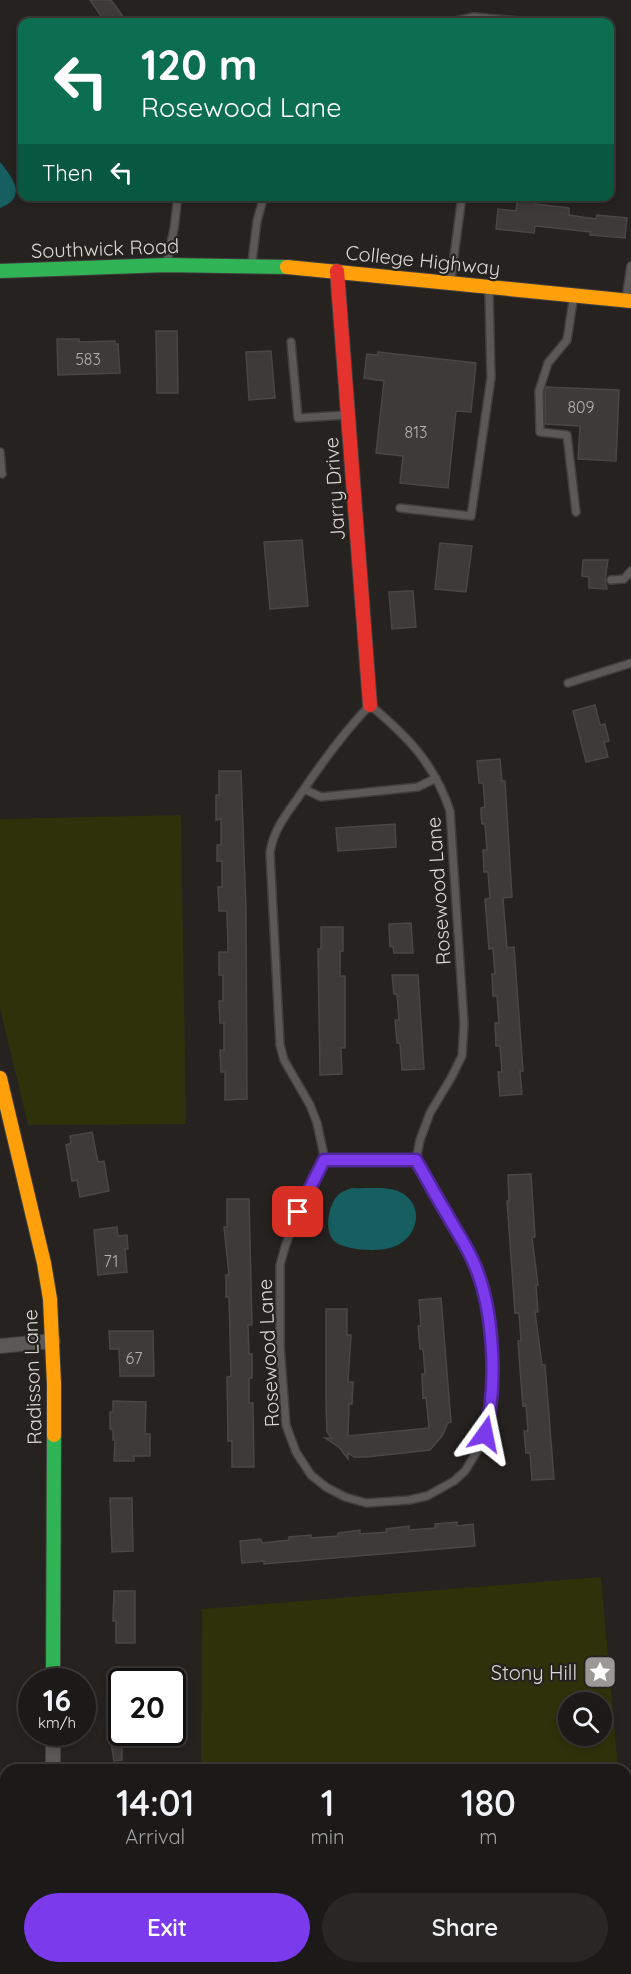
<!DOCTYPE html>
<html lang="en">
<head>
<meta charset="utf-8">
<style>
  :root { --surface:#1c1a18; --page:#292725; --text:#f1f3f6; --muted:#a0a1a2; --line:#3a3837; --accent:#7c3aed }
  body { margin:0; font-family:Quicksand,sans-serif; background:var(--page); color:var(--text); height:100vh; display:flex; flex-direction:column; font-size:22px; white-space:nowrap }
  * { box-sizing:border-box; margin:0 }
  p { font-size:20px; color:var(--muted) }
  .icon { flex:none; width:33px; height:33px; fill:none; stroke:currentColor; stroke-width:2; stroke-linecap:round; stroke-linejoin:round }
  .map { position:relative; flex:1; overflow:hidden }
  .drawer { position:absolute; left:0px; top:1764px; width:632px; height:210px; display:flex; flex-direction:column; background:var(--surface); border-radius:18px 18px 0 0; box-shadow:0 3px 9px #0003,0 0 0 2px var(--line) }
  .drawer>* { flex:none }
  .guide { position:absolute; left:18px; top:18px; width:596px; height:183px; border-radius:12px; box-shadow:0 3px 9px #0003,0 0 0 2px var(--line); background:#0b6e4f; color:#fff; overflow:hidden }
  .controls { position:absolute; left:558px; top:1692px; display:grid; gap:12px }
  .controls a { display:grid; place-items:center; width:54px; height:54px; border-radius:50%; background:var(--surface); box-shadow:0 3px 9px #0003,0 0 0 2px var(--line); font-size:30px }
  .speed { position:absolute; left:18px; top:1668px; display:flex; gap:12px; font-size:30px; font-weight:700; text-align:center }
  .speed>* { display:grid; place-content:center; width:78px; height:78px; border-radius:50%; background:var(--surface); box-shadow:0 3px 9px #0003,0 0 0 2px var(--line); line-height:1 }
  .speed small { font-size:15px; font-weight:400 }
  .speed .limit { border:3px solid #111; border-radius:9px; background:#fff; color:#111 }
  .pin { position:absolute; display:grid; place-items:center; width:51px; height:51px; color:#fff; margin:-26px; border-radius:12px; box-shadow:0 3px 9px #0006 }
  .me { position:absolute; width:66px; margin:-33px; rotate:12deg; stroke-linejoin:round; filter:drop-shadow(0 0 4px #0008) }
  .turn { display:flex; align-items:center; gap:21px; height:126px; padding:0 24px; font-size:27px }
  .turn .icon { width:78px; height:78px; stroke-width:2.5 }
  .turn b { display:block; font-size:42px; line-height:51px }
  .then { display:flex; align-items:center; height:57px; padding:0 24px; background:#0003; gap:12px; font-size:22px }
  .eta { display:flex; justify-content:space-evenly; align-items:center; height:102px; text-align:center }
  .eta b { font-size:36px; font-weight:600; line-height:42px }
  .primary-button { display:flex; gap:12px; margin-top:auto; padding:12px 24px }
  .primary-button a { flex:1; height:69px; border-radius:36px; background:var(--accent); color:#fff; font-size:24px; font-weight:600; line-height:69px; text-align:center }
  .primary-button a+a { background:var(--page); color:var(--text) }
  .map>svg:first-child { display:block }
  .green { fill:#2d320a; fill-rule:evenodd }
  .water { fill:#165e60 }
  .building { fill:#3d3a3a; stroke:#494746; stroke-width:1.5 }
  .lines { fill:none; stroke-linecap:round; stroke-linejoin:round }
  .lane-casing { stroke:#413f3e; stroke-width:10 }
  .street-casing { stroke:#413f3e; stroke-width:16 }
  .fast-casing { stroke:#413f3e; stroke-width:16 }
  .slow-casing { stroke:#413f3e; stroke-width:16 }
  .jam-casing { stroke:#413f3e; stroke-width:16 }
  .lane { stroke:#5b5958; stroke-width:7 }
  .street { stroke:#5b5958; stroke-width:14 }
  .fast { stroke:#30b455; stroke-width:14 }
  .slow { stroke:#ff9f0a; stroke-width:14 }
  .jam { stroke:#e5322d; stroke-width:14 }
  .route-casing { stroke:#51269a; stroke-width:15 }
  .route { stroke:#7c3aed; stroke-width:10 }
  .labels { text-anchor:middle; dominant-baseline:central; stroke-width:4.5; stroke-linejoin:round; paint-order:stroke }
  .number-label { font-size:16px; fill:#b4b0ae }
  .street-label { font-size:20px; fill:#dbd8d5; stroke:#26221f }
  .poi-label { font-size:20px; fill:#dbd8d5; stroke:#26221f; text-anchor:end }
</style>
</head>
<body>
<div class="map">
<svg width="631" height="1974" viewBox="0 0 631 1974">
  <rect width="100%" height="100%" fill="#252220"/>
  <!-- green -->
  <path class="green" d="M181,815L186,1124L28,1125L0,1008V819Z
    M601,1577L618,1770H201L202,1609ZM568,1702H602V1736H568Z
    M200,1968H375L376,1974H200Z"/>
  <!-- water -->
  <path class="water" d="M0,162C13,178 28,197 0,208Z
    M352,1188C365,1189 385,1186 398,1191C426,1203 419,1238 393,1247C379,1252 346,1251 334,1241C323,1230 329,1203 339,1194C343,1191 347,1190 352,1188Z"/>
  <!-- building -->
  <path class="building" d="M90,0H111L127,22H105Z
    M518,196L536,198V204L569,208V215L596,219L597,215L627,218L625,238L590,235L591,232L546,227L535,226L534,233L496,229L498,209L516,211Z
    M156,331H177L178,393H157Z
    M57,339H79V342L115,341V344H118L120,373L58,375Z
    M271,351L275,398L249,400L246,352Z
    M378,352L476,363L471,412L456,411L448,488L400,483L403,456L376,453L384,381L364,378L367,354L378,355Z
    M546,387L619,390L616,461L578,459L580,426L545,424V392Z
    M302,540L308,606L270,609L264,542Z
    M440,543L472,546L466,592L435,589Z
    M583,560H608L605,580L607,589L589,588V577L582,576Z
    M407,591H413L416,627L392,629L389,592Z
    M595,705L600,725L605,724L609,741L604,742L608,757L586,762L573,711Z
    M500,759L502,781H505L512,897L503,898L507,948L514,947L523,1071H520L522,1094L500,1096L498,1072H502L500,1046H496L495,1023H499L497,996H493L492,974H495L493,948L489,949L485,899L490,898L488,872H484L483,850H487L485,824H482L481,814V808L485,807L483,783H479L477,761Z
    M219,771H241L246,909L247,1099L225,1100V1072H221L220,1050H224V1023H220L219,1001H223V975H219V952H228L227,911H219L218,887H222V861H217V845H221V819L216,820V795H219Z
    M395,824L396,847L338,851L336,828Z
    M411,923L413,953H394L393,946L390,947L389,924Z
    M321,927H343V951H340V976H345V1048H341L342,1074L320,1075L318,949H321Z
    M392,975H418L424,1069L402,1070L400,1043H397L395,1020H399L397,994H394Z
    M92,1132L98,1162L104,1161L109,1191L80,1197L77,1180L72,1181L66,1145L71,1143L70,1136Z
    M531,1174L535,1237L532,1238L538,1285H536L538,1312H535L542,1365H545L554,1479L532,1480L530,1453H526L524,1431H528L526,1405L523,1406L520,1369L518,1341H521L519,1313H515L507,1201H509L508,1175Z
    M227,1199H249L252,1325H248L249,1354H252V1378H249V1403H253L254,1467H232V1441H228L227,1377L231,1376L229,1297H226V1275H229L224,1227H227Z
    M117,1227L118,1236L127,1235L128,1249H125L127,1272L98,1275L94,1230Z
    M441,1298L451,1422L448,1423L442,1436L430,1450L367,1457H354L348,1453V1459L339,1447L325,1438H332L327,1432L326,1405V1309H347V1335H351L348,1382H353L352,1404H349L348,1436L429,1428L426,1397L423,1398L422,1374H425L423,1349H420L418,1326H421L419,1300Z
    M109,1331H153L154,1376H120L119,1349H110Z
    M113,1401L146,1402L145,1434H150V1456H134V1461H114L115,1440H113V1430L110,1429V1412H113Z
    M110,1498H132L133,1551L112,1552Z
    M457,1522V1526L473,1524L475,1546L264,1564V1561L242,1563L240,1541L261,1539L262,1543L289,1540V1537L311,1535V1538L338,1536V1533L360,1530V1534L387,1532L386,1529L409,1526V1530L435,1528V1524Z
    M114,1591H135V1643H116V1621H113Z
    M122,1723V1760L114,1761L108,1724Z"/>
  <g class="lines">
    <defs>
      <path id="lane" d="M451,22L474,17L529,22
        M167,262L174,229L178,196
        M252,262L257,221L264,196
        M451,279L462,196
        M626,298L631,266
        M573,301L567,340L548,363L539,391L540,432L567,435L576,512
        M291,342L298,418L346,415
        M0,452L2,474
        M400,508L471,516L491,378L489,292
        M611,580L624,579L631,571
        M568,683L631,663
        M370,705C407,736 434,763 450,811L464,1024L462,1056L451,1078L430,1113L420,1140L416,1160L466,1247L480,1280L488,1316L492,1358L491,1407L479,1448L465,1471L454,1481L427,1496L409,1500L366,1503L345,1497L326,1487L311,1475L296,1452L286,1425L280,1346V1265L285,1247L298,1212L325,1160L317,1123L310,1105L284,1060L280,1045L270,853C273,829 289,811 302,792C323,761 344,732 370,705Z
        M304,789L321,797L418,787L436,778
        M325,1160H416"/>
      <path id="street" d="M0,1346L53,1341
        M53,1770V1732
        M52,1974V1968"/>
      <path id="fast" d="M0,271L166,265L287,267
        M53,1682L54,1435"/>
      <path id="slow" d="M287,267L631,301
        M0,1078L44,1263L50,1299L54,1384V1435"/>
      <path id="jam" d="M337,271L370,705"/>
    </defs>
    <!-- lane casing -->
    <use href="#lane" class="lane-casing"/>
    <!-- street casing -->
    <use href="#street" class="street-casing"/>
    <!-- fast casing -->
    <use href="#fast" class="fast-casing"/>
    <!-- slow casing -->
    <use href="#slow" class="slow-casing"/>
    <!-- jam casing -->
    <use href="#jam" class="jam-casing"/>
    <!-- lane -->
    <use href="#lane" class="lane"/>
    <!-- street -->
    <use href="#street" class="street"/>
    <!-- fast -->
    <use href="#fast" class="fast"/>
    <!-- slow -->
    <use href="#slow" class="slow"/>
    <!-- jam -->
    <use href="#jam" class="jam"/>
  </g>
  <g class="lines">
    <defs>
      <path id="route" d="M298,1212L324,1160H416C427,1179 437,1198 448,1216C456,1231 466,1245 473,1261C494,1307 498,1385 485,1434"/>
    </defs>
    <!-- route casing -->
    <use href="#route" class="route-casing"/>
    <!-- route -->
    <use href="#route" class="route"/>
  </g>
  <!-- icons -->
  <defs>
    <symbol id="sight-square" viewBox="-11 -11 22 22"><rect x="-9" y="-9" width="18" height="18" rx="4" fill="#9b9896" stroke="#26221f"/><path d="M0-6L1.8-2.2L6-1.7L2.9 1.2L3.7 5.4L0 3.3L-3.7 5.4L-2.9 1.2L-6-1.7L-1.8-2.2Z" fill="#fff"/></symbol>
  </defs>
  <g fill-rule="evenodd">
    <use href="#sight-square" x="581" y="1653" width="38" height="38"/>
  </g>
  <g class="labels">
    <!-- number labels -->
    <g class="number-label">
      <text x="88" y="359">583</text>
      <text x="581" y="407">809</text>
      <text x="416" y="432">813</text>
      <text x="111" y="1261">71</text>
      <text x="134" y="1358">67</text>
    </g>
    <!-- street labels -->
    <g class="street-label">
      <text transform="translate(105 248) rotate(-2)">Southwick Road</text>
      <text transform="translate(423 260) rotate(6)">College Highway</text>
      <text transform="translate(334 489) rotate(-94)">Jarry Drive</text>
      <text transform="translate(438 891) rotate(-94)">Rosewood Lane</text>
      <text transform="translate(268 1353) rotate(-93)">Rosewood Lane</text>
      <text transform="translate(32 1377) rotate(-92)">Radisson Lane</text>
    </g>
    <!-- poi labels -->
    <g class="poi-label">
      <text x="577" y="1672">Stony Hill</text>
    </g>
  </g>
</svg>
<div class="controls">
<a><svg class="icon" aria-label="search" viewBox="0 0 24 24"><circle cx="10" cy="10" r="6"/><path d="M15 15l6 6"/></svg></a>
</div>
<div class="speed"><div>16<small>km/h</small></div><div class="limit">20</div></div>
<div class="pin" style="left:298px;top:1212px;background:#d93025"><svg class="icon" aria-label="arrive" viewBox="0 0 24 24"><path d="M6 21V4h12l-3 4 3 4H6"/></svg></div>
<svg class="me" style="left:485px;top:1434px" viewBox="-20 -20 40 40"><path d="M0-17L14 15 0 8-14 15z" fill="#7c3aed" stroke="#fff" stroke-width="4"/></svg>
<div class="guide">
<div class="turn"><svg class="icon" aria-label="left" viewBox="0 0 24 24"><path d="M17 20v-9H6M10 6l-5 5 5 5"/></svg><div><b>120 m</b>Rosewood Lane</div></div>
<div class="then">Then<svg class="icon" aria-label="left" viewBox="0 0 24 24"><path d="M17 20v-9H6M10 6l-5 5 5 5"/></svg></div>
</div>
<section class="drawer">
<div class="eta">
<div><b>14:01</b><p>Arrival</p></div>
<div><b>1</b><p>min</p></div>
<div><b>180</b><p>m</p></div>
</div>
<div class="primary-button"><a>Exit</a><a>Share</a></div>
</section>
</div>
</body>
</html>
